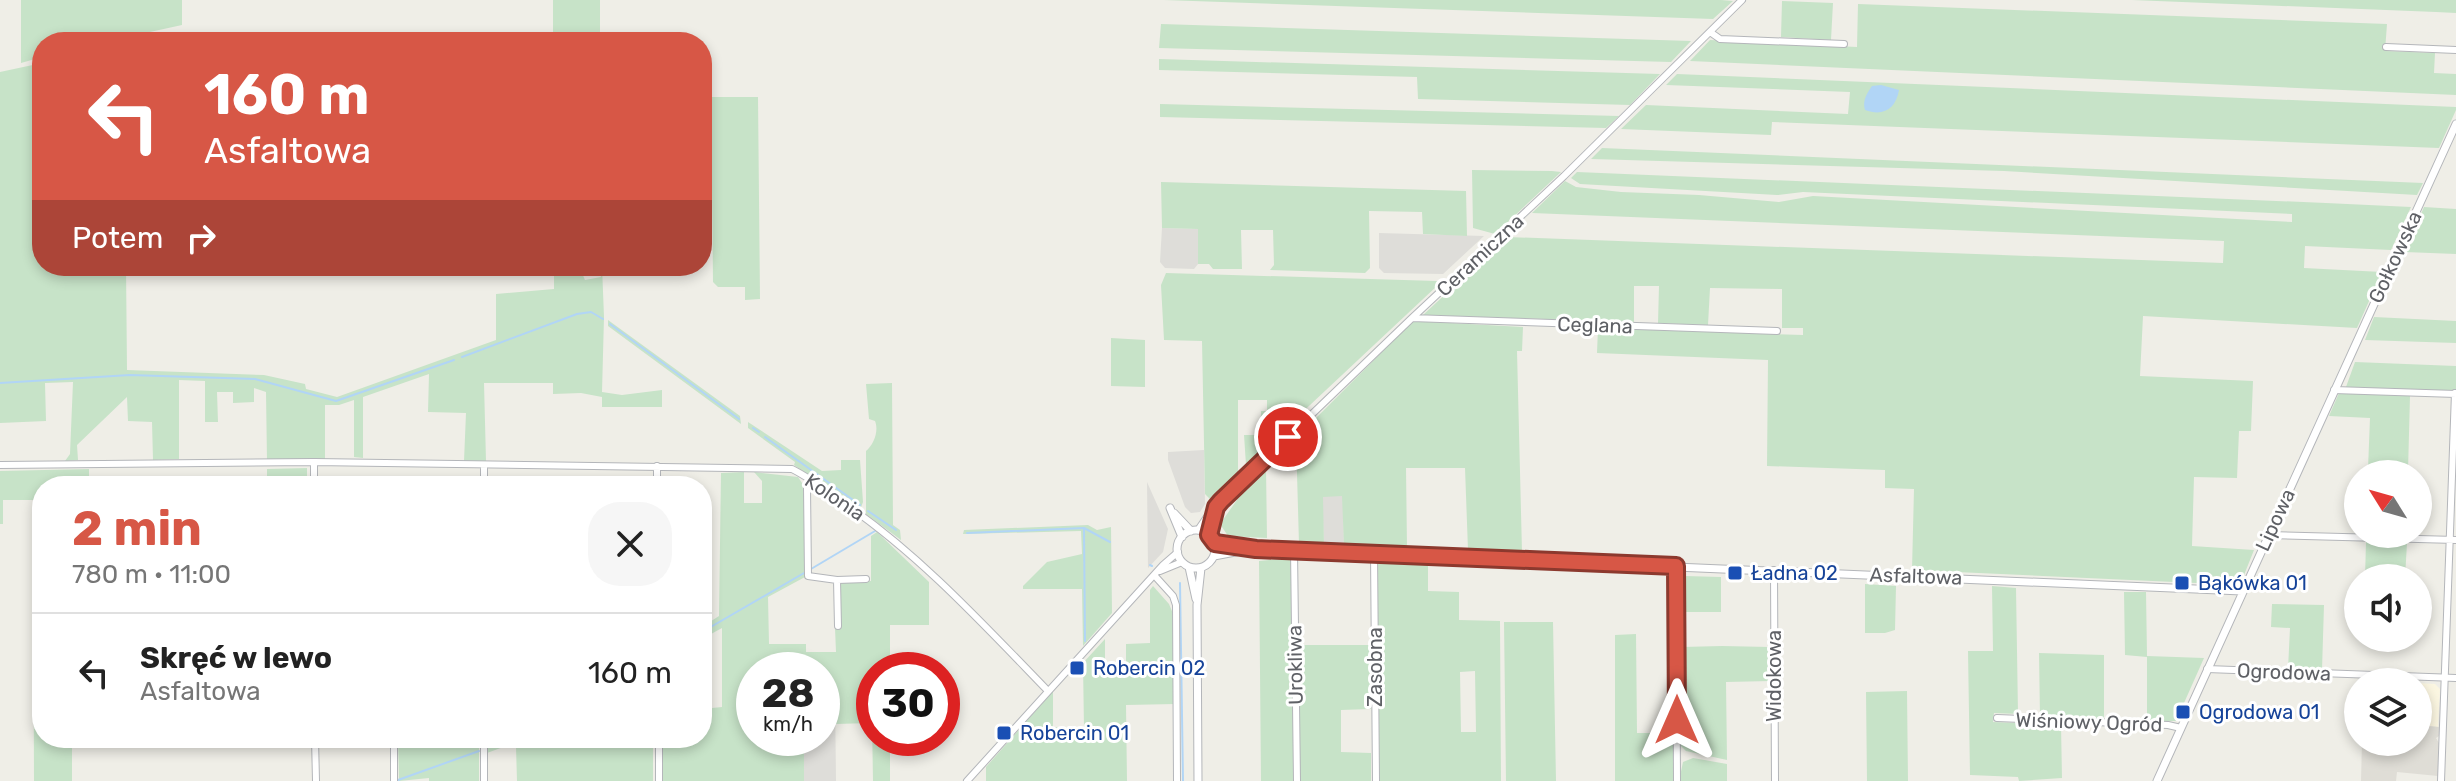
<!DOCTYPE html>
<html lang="pl">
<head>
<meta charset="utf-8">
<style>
  :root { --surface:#fff; --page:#f6f6f6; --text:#222; --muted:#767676; --line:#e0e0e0; --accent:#d75746 }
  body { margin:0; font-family:Rubik,sans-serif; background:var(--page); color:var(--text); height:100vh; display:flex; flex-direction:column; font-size:30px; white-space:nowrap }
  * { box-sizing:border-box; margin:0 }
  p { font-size:26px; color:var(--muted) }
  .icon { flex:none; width:44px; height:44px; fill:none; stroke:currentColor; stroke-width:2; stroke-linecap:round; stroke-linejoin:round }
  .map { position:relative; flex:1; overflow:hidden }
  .drawer { position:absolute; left:32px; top:476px; width:680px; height:272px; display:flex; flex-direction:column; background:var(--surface); border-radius:32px; box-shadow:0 4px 12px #0003 }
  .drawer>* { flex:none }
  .hud { position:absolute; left:32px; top:32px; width:680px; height:244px; border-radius:32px; box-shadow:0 4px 12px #0003; background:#d75746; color:#fff; overflow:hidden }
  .needle { width:52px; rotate:307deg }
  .tools { position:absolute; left:2344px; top:460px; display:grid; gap:16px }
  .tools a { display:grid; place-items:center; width:88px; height:88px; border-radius:50%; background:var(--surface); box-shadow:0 4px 12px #0003; font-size:40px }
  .speed { position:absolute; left:736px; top:652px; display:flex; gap:16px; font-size:40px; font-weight:700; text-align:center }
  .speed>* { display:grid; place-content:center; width:104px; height:104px; border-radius:50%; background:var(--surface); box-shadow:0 4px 12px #0003; line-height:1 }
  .speed small { font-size:20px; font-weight:400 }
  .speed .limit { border:12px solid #d22; background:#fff; color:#111 }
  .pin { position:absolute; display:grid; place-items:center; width:68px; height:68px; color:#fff; margin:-34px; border:4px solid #fff; border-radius:50%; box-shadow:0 2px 8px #0007 }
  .me { position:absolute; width:88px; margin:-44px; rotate:0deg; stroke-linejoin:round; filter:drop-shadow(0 0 6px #0008) }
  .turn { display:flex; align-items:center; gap:28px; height:168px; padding:0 40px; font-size:36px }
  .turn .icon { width:104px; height:104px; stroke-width:2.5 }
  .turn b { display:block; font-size:56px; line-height:68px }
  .then { display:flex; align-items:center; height:76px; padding:0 40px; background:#0003; gap:16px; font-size:30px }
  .round { display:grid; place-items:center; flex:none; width:84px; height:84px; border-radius:32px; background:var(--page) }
  .overview { display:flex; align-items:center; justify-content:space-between; height:136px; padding:0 40px }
  h1 { font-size:48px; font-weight:700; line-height:60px; color:var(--accent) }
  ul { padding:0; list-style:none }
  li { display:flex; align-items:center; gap:24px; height:120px; padding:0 40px; border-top:2px solid var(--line) }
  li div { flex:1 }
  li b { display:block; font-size:30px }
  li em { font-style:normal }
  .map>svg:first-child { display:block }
  .commercial { fill:#fbf6e1 }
  .industrial { fill:#deddd9 }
  .education { fill:#dfddd6 }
  .green { fill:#c7e3c8; fill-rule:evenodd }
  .water { fill:#b1d5f6 }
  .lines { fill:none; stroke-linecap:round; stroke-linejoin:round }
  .stream { stroke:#b1d5f6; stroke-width:2 }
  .minor-casing { stroke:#b4b6ba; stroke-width:8 }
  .tertiary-casing { stroke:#b4b6ba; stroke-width:9 }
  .minor { stroke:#fff; stroke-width:6 }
  .tertiary { stroke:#fff; stroke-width:7 }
  .route-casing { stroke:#8c392e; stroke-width:20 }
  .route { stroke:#d75746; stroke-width:14 }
  .transit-dot { fill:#1a4fb4; stroke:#fff; stroke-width:3 }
  .labels { text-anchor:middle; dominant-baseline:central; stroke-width:6; stroke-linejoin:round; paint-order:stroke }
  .street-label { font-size:20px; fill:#5f6166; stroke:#fff }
  .transit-label { font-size:20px; fill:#164399; stroke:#fff; text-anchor:start }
</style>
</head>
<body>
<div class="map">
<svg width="2456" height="781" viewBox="0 0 2456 781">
  <rect width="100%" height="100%" fill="#efeee7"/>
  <!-- commercial -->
  <path class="commercial" d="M2418,683L2435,684L2440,689L2438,727L2418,725Z"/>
  <!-- industrial -->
  <path class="industrial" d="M1162,228L1198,229V264L1194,269L1165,268L1160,262Z
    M1379,233L1484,236L1443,274L1384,273L1379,268Z
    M1204,450L1205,504L1200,512L1191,513L1185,507L1168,460V452Z
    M1147,482L1168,529L1163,552L1148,568Z
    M1322,496H1343L1344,546L1324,545Z
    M835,693L836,781H804V738H822V694Z"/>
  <!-- education -->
  <path class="education" d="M2418,725L2439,727V736L2436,738L2439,743L2438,776L2397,772L2396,781H2361L2362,742H2418Z"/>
  <!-- green -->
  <path class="green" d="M21,0H182V25L104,42H42V57L21,63Z
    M553,0H600V42H553Z
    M1164,0H1721L1733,1L1713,19Z
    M2132,0H2456V13L2436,12Z
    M1782,1L1833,3L1831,40L1781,37Z
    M1858,4L2387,24L2385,51L2435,53L2434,73L2456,74V95L1690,61L1710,40L1857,47Z
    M1161,24L1691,41L1671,62L1159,48Z
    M1159,59L1660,74L1630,105L1418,99L1417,77L1159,70Z
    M42,63V266H126L127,370L264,375L305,384L306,389L337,397L496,340V294L554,289V266H579L585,280L601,277L597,266H602L604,317L602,392L622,395L662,390V407H602V397L581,393L553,394V383H484L486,461H464L466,413L428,412L429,374L363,397V458L354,457V400L339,405H325V460L267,461L266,392L254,388V402L233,403V392H217L218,422H205V381L179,380V459L153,460L152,422L128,421L127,397L77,445L78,460L65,461L70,454L73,382L45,383L46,421L0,423V72Z
    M1677,74L2456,107V110L2439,148L1772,122L1771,135L1621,129L1646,105L1848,114L1850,92L1666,85Z
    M711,97H758L760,299L745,300V287H718L713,282Z
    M1160,104L1619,116L1606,128L1160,117Z
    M1602,148L2423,183L2417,195L2004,171L1591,159Z
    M1472,170L1552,171L1561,172L1495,234L1473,228Z
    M1577,172L2326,203L2411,207L2391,250L2305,246L2304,268L2382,272L2357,328L2143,316L2140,376L2253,381L2251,431H2239L2237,478L2194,477L2192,546L2254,550L2240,585L1912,570L1914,489L1885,488V470L1767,466L1768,360L1597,353L1598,328L1803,335V328H1782V289L1710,288L1708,325L1658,323L1659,286H1634V322L1423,315L1507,237L2223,263L2224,241L1532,213L1565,181L1576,187L1621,192L1699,195L1779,202L1813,196L2292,222V214L1803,192L1777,195L1580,184L1571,178Z
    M1161,182L1466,191L1467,236L1423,234L1422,212L1369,211L1370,268L1365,273L1270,270L1274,265L1273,230H1241L1242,269H1213L1209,264H1198V229L1162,228Z
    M2424,207L2456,209V254L2405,252Z
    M1166,273L1437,281L1438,285L1246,465L1244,435H1261V411H1267V400H1238V474L1210,499L1205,494L1202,341L1164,340L1161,285Z
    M2374,317L2456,321V343L2365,340Z
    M608,320L740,416L741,424L608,326Z
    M1413,321L1523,327L1522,351H1517L1522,552L1468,550L1465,468H1406L1407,547L1344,546L1342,496L1323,497L1324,545L1299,544L1296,438Z
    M1111,338L1145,340V387L1111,386Z
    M2355,362L2456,366V391L2346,387Z
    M892,383L893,525L900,530L901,540L866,514V451C874,444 879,431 875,421L869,419L866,384Z
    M2339,393L2410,396L2408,471L2368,469L2370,418L2329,416Z
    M748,422L822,471L841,470V460H860L863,502L860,510L794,465L795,462L748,428Z
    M307,468V486H267V469Z
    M1266,468L1267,538L1228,536L1220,524L1237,500L1235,497Z
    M89,469V486H42V738H72V781H34L33,500H3V524H0V471Z
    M744,472V503H762V481L754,472L798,477L802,483L804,495L805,577L768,597L769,644H806V652H836L835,628L840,627V583L871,581V536L877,532L929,582V625H890V670H874V738H890V781H873L872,723L836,724L835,693L822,694V670H754V738H804V781H663V738H702V709L722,707V628L702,639V627L719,616L721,473Z
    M1088,525L1097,530L1111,527L1112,613L1083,646L1082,589H1023V586L1047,562L1082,554L1081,531L963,534L964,530Z
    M2366,542L2407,543L2405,578H2365Z
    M1280,559L1292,560L1294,781H1261L1259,561Z
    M1377,561L1428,562V591L1459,592V620L1500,621L1501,781H1379ZM1475,671L1476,732H1461L1460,672Z
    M1685,576L1721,577V612H1682V579Z
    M1865,584L1896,586L1895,630L1885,633H1865Z
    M1153,586L1169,604L1174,616L1175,704L1126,705L1127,781H986V767L1053,691V727L1084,729L1083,663L1105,639V676H1126V644L1150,643V590Z
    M1992,586L2016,588L2018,714L1994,713L1993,722L2061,725L2062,778L2019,781L2018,777L1970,775L1968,651H1993Z
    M2124,592H2146L2147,656L2204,658L2176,721H2147V657L2125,655Z
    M2272,604L2324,605L2322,670L2288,669L2290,628L2271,627Z
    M1504,622H1553L1556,781H1506Z
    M1636,634L1637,733H1674L1675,781H1615V635Z
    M1299,645H1369L1371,647V709L1341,710V752L1371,753V781H1300Z
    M1722,646L1770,647L1771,681L1726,682L1727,760L1686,751L1679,744L1682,647Z
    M2039,653L2104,655V720L2040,717Z
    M1907,691L1908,781H1867L1866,692Z
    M398,738H479V781H429V778L399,781Z
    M488,738H653V781H517L516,747L506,746L487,753Z
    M1693,758L1727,764V781H1679L1683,762Z"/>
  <!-- water -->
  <path class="water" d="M1881,85L1899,90C1896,108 1884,117 1865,110C1862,101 1867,93 1872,86Z"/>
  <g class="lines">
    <!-- stream -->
    <path class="stream" d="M610,324L739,419
      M462,357L577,314L591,312L603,319
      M0,383L130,375L255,379L336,401L454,360
      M753,428L759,432
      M765,437L860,505
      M868,511L896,530
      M1084,529L1085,641
      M967,533L1084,528L1110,542
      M1150,565L1152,566
      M811,569L875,531
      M1180,583L1183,781
      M702,632L804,573
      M492,746L511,738
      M398,780L479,751"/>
    <defs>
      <path id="minor" d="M1710,32L1720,39L1844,44
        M2386,47L2456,50
        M1412,318L1777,331
        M2334,390L2456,394
        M314,462V486
        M0,465L314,462L792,469C810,478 827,491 844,503C920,555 984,625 1048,691
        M484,465V486
        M657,466V486
        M812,480L807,487L808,576L837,580L866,579
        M1198,530L1211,511L1412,318L1564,176L1742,0
        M1209,535L1216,507
        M2268,535L2456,540
        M1294,550L1297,781
        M1374,553L1376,781
        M1676,566L1677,781
        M1774,570L1775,781
        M1160,571L1182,562
        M1154,575L1173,596L1176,605L1177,781
        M837,580L838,626
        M2207,669L2456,678
        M1997,718L2168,725L2181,728
        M315,738L316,781
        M394,738V781
        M484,738V781
        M659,738V781
        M967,781L1163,565L1178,552
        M2441,781L2455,393"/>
      <path id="tertiary" d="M1170,508L1182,537
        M1174,513L1191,531
        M1177 549a19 19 0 1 1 38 0a19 19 0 1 1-38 0Z
        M1215,543L1253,549L2242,591
        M1214,556L1251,549
        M1189,567L1196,599
        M1198,781L1197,605L1201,568
        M2157,781L2456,124"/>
    </defs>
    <!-- minor casing -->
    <use href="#minor" class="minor-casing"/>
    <!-- tertiary casing -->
    <use href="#tertiary" class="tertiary-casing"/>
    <!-- minor -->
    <use href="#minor" class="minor"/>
    <!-- tertiary -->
    <use href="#tertiary" class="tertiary"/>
  </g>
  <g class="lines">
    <defs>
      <path id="route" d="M1288,437L1221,501L1216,507L1209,535L1215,543L1256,549L1676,566L1677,720"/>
    </defs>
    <!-- route casing -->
    <use href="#route" class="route-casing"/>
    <!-- route -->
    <use href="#route" class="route"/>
  </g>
  <!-- markers -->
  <g class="transit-dot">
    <rect x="1727" y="565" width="16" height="16" rx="4"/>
    <rect x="2174" y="575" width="16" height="16" rx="4"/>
    <rect x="1069" y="660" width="16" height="16" rx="4"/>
    <rect x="2175" y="704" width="16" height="16" rx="4"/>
    <rect x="996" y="725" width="16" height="16" rx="4"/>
  </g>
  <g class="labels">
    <!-- street labels -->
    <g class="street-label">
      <text transform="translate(1480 255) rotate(-43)">Ceramiczna</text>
      <text transform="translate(2395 257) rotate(-65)">Gołkowska</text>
      <text transform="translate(1595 325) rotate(2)">Ceglana</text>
      <text transform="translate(835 497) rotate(34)">Kolonia</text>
      <text transform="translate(2275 520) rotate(-65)">Lipowa</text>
      <text transform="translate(1916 576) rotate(2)">Asfaltowa</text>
      <text transform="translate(1295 665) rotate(-91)">Urokliwa</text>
      <text transform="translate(1375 667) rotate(-90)">Zasobna</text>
      <text transform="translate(2284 672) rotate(2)">Ogrodowa</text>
      <text transform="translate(1774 676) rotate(-90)">Widokowa</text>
      <text transform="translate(2089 722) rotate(2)">Wiśniowy Ogród</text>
    </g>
    <!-- transit labels -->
    <g class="transit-label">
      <text x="1751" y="573">Ładna 02</text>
      <text x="2198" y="583">Bąkówka 01</text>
      <text x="1093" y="668">Robercin 02</text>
      <text x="2199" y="712">Ogrodowa 01</text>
      <text x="1020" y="733">Robercin 01</text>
    </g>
  </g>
</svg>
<div class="tools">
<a><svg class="needle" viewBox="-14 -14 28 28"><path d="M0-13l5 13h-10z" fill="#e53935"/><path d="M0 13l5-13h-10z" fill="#767676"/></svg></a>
<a><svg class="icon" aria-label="sound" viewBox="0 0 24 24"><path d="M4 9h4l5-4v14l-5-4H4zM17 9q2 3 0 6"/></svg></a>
<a><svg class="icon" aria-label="layers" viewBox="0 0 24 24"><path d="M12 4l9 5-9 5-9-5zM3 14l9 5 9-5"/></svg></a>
</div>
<div class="speed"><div>28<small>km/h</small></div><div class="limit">30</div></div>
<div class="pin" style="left:1288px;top:437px;background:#d93025"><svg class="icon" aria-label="arrive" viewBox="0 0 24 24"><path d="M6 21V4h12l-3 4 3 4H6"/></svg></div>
<svg class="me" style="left:1677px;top:720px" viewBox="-20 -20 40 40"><path d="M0-17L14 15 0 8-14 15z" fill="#d75746" stroke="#fff" stroke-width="4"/></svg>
<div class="hud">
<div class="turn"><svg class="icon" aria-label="left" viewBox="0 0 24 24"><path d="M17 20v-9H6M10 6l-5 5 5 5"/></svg><div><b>160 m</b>Asfaltowa</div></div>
<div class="then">Potem<svg class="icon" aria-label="right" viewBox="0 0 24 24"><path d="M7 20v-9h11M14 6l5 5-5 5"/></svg></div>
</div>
<section class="drawer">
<div class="overview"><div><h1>2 min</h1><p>780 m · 11:00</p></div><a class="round"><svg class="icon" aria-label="close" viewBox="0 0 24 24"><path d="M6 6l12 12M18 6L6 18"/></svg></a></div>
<ul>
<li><svg class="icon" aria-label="left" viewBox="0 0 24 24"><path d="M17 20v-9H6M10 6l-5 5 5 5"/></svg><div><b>Skręć w lewo</b><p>Asfaltowa</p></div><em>160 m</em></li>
</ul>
</section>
</div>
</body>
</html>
